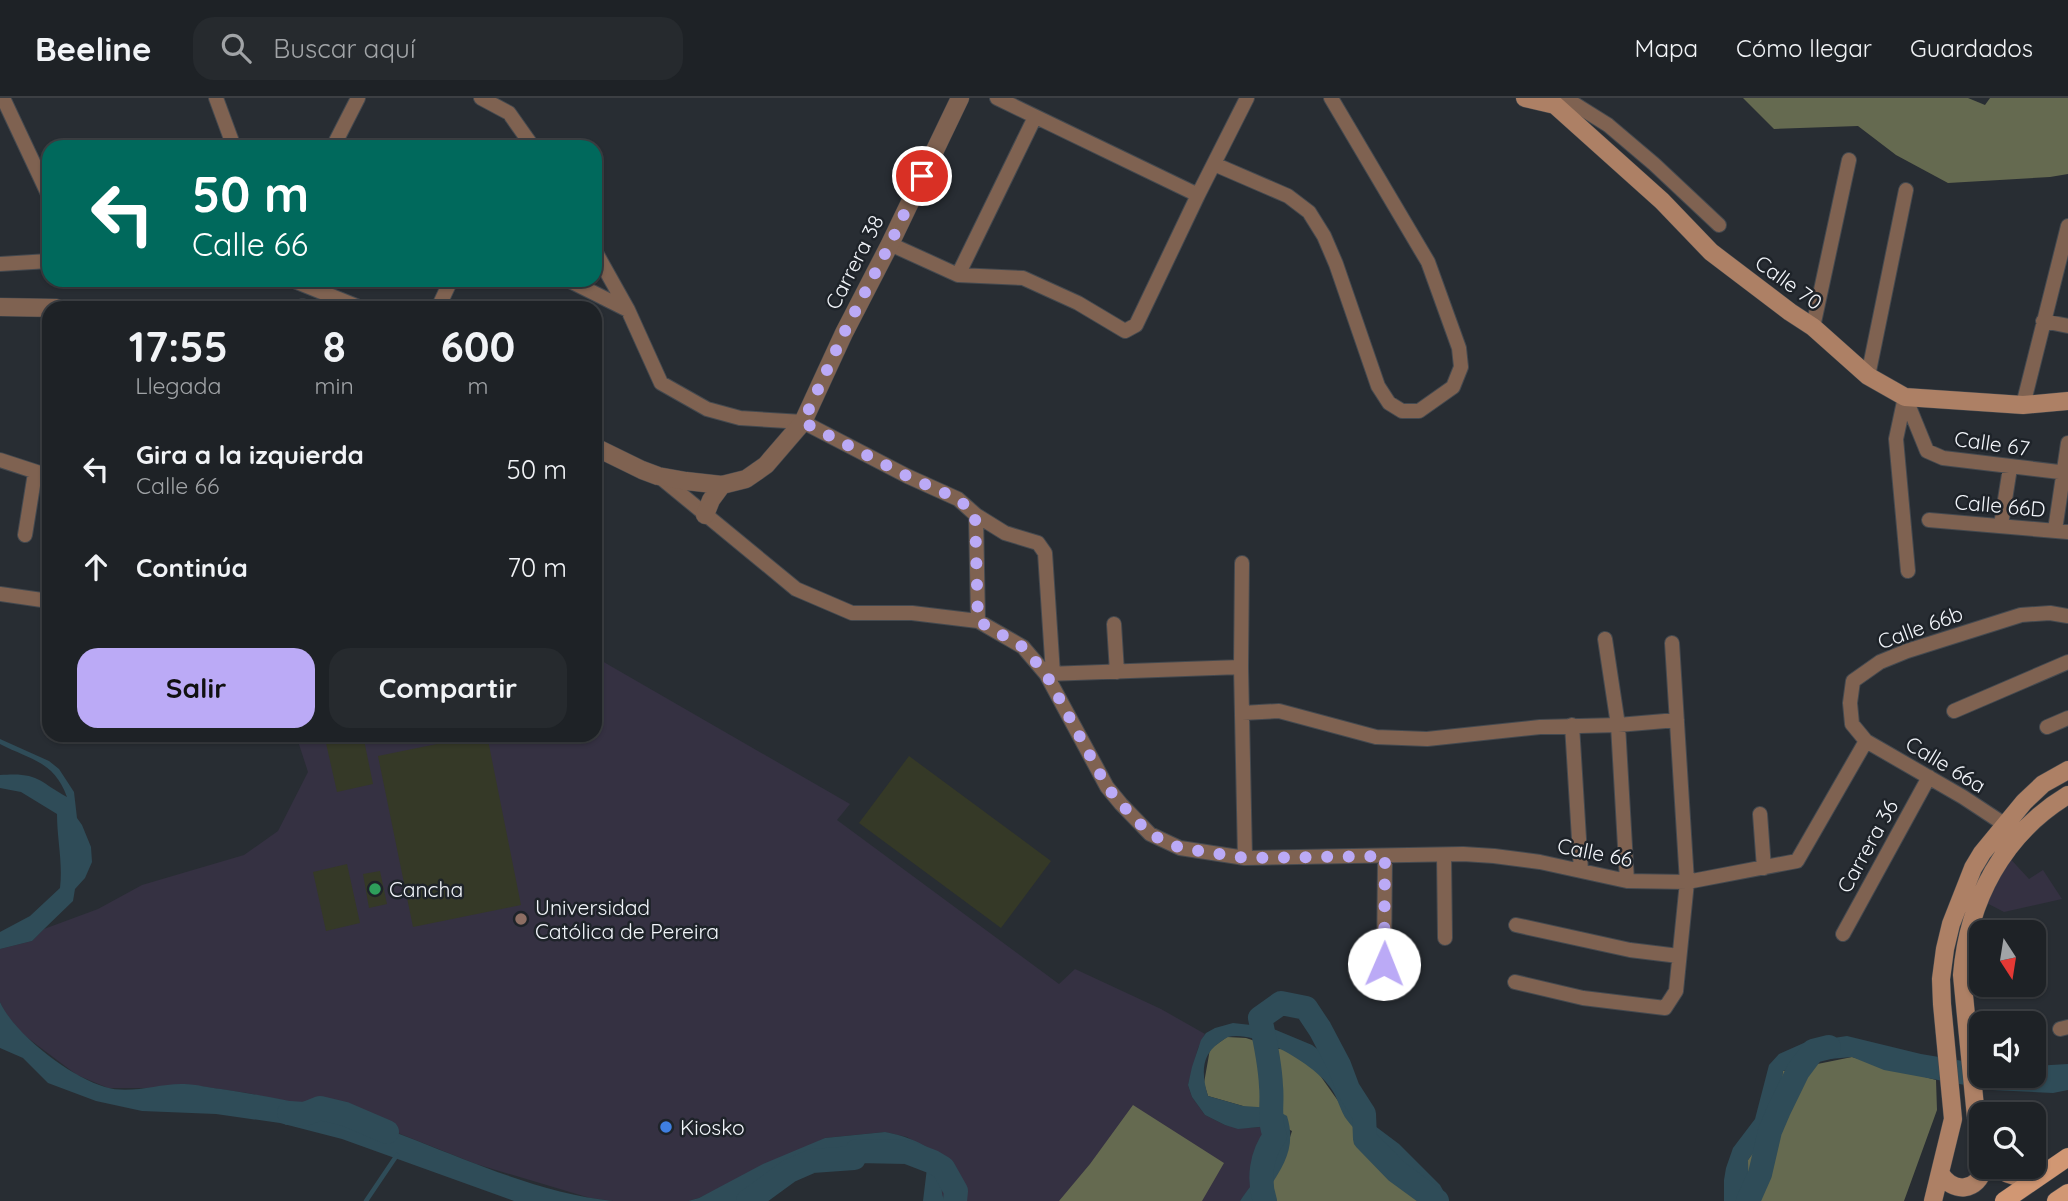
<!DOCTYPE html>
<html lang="es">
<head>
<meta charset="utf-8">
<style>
  :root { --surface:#1e2226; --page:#262a2e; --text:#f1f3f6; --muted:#a1a4a7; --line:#3c3f43; --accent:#bbaaf6 }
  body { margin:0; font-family:Quicksand,sans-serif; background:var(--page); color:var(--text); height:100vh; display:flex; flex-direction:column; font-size:26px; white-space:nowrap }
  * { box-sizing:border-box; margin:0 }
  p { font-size:23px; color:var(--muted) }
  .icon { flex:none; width:38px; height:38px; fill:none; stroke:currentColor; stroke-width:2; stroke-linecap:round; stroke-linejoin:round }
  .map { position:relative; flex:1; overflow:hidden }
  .details { position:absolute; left:42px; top:203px; width:560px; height:441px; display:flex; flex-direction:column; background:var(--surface); border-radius:21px; box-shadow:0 2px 5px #0004,0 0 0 2px var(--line) }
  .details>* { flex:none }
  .hud { position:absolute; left:42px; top:42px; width:560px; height:147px; border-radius:21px; box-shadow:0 2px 5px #0004,0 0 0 2px var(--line); background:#00695c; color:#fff; overflow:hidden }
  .needle { width:46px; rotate:168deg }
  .controls { position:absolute; left:1969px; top:822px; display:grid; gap:14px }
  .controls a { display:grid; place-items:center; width:77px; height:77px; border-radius:14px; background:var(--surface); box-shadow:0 2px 5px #0004,0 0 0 2px var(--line); font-size:35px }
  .pin { position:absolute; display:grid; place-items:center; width:60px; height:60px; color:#fff; margin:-30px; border:4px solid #fff; border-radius:50%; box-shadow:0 2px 7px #0007 }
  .me { position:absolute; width:77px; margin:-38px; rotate:1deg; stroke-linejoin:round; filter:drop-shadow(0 0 5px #0008) }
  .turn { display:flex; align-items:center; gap:24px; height:147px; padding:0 35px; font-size:32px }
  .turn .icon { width:91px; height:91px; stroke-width:2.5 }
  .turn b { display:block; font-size:49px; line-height:60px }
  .eta { display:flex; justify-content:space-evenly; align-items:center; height:119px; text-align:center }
  .eta b { font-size:42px; font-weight:800; line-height:49px }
  .action { display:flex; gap:14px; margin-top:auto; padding:14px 35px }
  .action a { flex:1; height:80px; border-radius:21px; background:var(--accent); color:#111; font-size:28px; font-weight:800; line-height:80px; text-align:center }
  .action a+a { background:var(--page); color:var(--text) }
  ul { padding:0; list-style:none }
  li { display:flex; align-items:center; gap:21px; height:98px; padding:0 35px }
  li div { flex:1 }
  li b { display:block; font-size:26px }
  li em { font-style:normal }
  header { display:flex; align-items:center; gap:42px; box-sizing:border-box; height:98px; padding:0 35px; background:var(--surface); border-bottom:2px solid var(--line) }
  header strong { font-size:33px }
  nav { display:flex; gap:38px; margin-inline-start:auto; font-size:24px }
  .search { width:490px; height:63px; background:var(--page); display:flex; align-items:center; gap:18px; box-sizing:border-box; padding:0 24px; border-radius:21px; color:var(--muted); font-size:26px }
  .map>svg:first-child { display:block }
  .education { fill:#353142 }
  .green { fill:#353927 }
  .forest { fill:#656a50 }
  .water { fill:#2f4c58 }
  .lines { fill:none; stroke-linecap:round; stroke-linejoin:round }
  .stream { stroke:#2f4c58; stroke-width:4.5 }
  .river { stroke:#2f4c58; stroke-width:24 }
  .minor-casing { stroke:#44494f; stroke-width:16 }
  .tertiary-casing { stroke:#44494f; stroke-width:19 }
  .secondary-casing { stroke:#44494f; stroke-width:19 }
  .primary-casing { stroke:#44494f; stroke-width:19 }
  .minor { stroke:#7f6251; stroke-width:14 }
  .tertiary { stroke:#7f6251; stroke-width:18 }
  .secondary { stroke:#ad8065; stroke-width:18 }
  .primary { stroke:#d19773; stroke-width:18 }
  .route { stroke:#bbaaf6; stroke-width:12; stroke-dasharray:0 21.6 }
  .leisure-dot { fill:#2e9e5b; stroke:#1e2329; stroke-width:2.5 }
  .education-dot { fill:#8d6e63; stroke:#1e2329; stroke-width:2.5 }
  .shop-dot { fill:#3f7fe0; stroke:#1e2329; stroke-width:2.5 }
  .labels { text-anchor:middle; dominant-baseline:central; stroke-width:5; stroke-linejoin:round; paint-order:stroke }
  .street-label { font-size:21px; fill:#f2f5fa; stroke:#1e2329 }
  .poi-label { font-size:21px; fill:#f2f5fa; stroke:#1e2329; text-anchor:start }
</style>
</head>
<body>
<header>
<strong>Beeline</strong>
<div class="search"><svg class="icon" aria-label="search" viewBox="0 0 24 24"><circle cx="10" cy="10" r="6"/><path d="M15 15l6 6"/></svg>Buscar aquí</div>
<nav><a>Mapa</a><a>Cómo llegar</a><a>Guardados</a></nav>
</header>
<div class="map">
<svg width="2068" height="1103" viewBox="0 0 2068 1103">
  <rect width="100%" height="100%" fill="#282d33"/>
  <!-- education -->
  <path class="education" d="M595,559L850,706L837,722L1059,886L1075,871L1161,911L1205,936L1198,950L1188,987L1192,999L1205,1017L1225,1027L1250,1030L1270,1028L1275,1038L1273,1049L1253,1088L1240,1103H945L942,1099L941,1090L943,1083L936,1057L907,1039L885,1034L825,1040L699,1100L688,1103H613L590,1100L476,1066L385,1030L320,1010L247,995L184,986L153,990H108L77,977L21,935L5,915L0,904V851L32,843L44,831L98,811L142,787L244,757L278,733L308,674L296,637H595Z
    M2005,755L2029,781L2043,772L2062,801L2004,814L1979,801Z"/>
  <!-- green -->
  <path class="green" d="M363,637L373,686L337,694L326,645Z
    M481,637H487L521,807L413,829L378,658Z
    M909,658L1051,763L1001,830L859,725Z
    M347,766L360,825L326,833L313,774Z
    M380,773L387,806L369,810L363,776Z"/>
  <!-- forest -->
  <path class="forest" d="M1743,0H1968L1985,7L1990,0H2068V76L2050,79L1948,85L1896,57L1858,28L1774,31Z
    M1227,939L1246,940L1279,951L1302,952L1365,1041L1408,1081L1422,1103H1261L1280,1070L1292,1033L1243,1008L1208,998L1204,985L1210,951Z
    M1852,959L1936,982L1937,1012L1904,1103H1748V1062L1773,1025L1783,973Z
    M1133,1007L1224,1065L1202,1103H1059L1090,1066Z"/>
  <!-- water -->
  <path class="water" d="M0,641L49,663L59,671L74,694L77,720L82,727L91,749L92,764L85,780L75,791L73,803L44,831L32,843L0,851V834L30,818L60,790C63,765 57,741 57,716L21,694L0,690V677C39,674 38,683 67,699C54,663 31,662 0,646Z
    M0,904C15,937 71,979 105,989C131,997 159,985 184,986C196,986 209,990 221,991C254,996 287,1002 320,1010C418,1035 511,1092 613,1103H514L342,1041L280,1025L216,1016L142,1013L96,1003L48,985L23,960L0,950Z
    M1233,925L1269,929L1312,947L1339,967L1364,1016L1375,1028L1399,1046L1440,1087L1449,1103H1425C1411,1077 1382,1060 1362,1038C1357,1033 1351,1028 1347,1022C1340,1013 1338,999 1330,989C1314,966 1257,932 1228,939C1226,940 1220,944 1219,945C1200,958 1202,978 1208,998L1243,1008L1272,1010L1287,1018C1298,1054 1279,1073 1261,1103H1240C1250,1087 1277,1059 1275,1039C1274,1035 1272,1031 1270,1028L1238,1031L1225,1027L1205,1017L1192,999L1188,987L1192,969L1201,942L1206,935L1215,930Z
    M1847,938L1921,956L1981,966V978H2034V968L2068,966V992L2053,995L1992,992L1884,972L1852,959L1818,962L1783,973L1779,1012L1770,1033L1748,1062L1749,1103H1724V1082L1726,1070L1733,1050L1755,1021L1769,967L1779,956L1806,944Z
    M885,1034C905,1038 938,1047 943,1071C945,1083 938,1092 945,1103H923L927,1070L907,1054L857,1053L829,1061L802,1079L750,1103H688L699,1100L763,1066L825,1040Z"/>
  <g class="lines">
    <!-- stream -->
    <path class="stream" d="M366,1103L397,1057"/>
    <!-- river -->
    <path class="river" d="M289,1015L305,1016L320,1010L345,1016L387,1034
      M748,1103L789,1073L812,1063L854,1060L857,1053L907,1054L933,1064L943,1070L956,1093L955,1103
      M1265,1103C1258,1081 1261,1057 1275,1038C1268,1022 1273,1005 1271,988C1270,965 1265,942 1260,920L1281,905L1306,910L1320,931L1339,967L1348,991L1364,1016L1365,1041L1396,1073L1437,1103
      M1748,1103L1760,1076L1770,1033L1779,1012L1798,973L1813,953L1829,949"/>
    <defs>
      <path id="minor" d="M3,0L49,98
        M216,0L234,49
        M481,0L509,15L533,49
        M997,0L1198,97
        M1565,0L1608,27L1654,66L1719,127
        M333,49L358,0
        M1214,66L1288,98L1309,114L1324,138L1336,166L1378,288L1389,305L1402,313H1419L1453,289L1461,269L1459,250L1428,164L1331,0
        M890,146L958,177L1023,180L1078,205L1125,233L1136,227L1198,97L1247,0
        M595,153L628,212L661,285L707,311L740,320L803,324L907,378L958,401L976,417L1005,435L1038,445L1045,455L1053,576
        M0,166L49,163
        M958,177L1035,19
        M292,182L361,210
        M568,182L628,212
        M438,210L451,182
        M2043,223L2068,228
        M1813,229L1849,62
        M1868,278L1906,92
        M1905,299L1927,353L1943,360L2068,375
        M1905,299L1896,341L1908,473
        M2023,307L2068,128
        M0,362L49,378
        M660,379L796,491L852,515H912L978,523L1023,549L1046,576L1107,689L1121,706L1150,736L1180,750L1245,760L1463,756L1494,758L1540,764L1627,783L1687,784L1797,763L1866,643
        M976,417L978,523
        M1929,422L2068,434
        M2001,427L2010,370
        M2055,432L2068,345
        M25,437L35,375
        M1242,465L1241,569L1245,760
        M0,496L49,503
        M1114,526L1117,574
        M1605,541L1618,627L1627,783
        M1047,576L1241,569
        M1954,613L2068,564
        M1242,615L1279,613L1376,639L1427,641L1540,629L1618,627L1677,622
        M1572,627L1581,773
        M2047,629L2068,620
        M1760,716L1764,770
        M2013,732L1963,699L1866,643L1852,626L1850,605L1853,583L1880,564L1907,553L2021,517L2050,515L2068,518
        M1444,757L1445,840
        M1516,827L1630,852L1679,858
        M1843,836L1929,679
        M1384,866L1385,758
        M1515,884L1583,900L1665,910L1676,893L1687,784L1672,545
        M2060,931L2068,929"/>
      <path id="tertiary" d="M0,209L57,210
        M301,210H304
        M595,349L642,372L658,378L686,383L722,387L746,381L766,367L803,324L844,235L890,146L960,0
        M705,417L711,402L722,387"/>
      <path id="secondary" d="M1525,0L1555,7L1662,103L1711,154L1790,214L1813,229L1868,278L1905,299L2023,307L2068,303
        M1981,1039L1976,1019L1962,877C1968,803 2003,736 2068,697
        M1996,1069C2012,1081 2027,1081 2045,1074
        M1940,1075C1953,1096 1978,1094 1984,1069
        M1933,1103L1953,1021L1942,906L1941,881L1945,851L1951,826L1973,770L1982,755L2024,704L2043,686L2068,672"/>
      <path id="primary" d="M2004,1103L2068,1059
        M2056,1103L2068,1095"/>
    </defs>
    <!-- minor casing -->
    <use href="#minor" class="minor-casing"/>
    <!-- tertiary casing -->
    <use href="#tertiary" class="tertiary-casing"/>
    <!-- secondary casing -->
    <use href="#secondary" class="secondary-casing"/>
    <!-- primary casing -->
    <use href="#primary" class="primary-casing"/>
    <!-- minor -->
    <use href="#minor" class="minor"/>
    <!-- tertiary -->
    <use href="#tertiary" class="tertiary"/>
    <!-- secondary -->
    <use href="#secondary" class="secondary"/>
    <!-- primary -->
    <use href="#primary" class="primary"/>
  </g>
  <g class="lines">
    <!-- route -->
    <path class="route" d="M922,78L890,146L844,235L803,324L907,378L958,401L975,416L978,523L1023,549L1046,576L1107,689L1121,706L1150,736L1180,750L1245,760L1385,758L1384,866"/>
  </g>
  <!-- markers -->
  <circle class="leisure-dot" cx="375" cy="791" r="7"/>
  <circle class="education-dot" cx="521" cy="821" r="7"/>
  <circle class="shop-dot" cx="666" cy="1029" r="7"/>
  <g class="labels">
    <!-- street labels -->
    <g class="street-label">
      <text transform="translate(854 164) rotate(-63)">Carrera 38</text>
      <text transform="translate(1789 184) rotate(36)">Calle 70</text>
      <text transform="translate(1992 345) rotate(8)">Calle 67</text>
      <text transform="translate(2000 407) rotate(5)">Calle 66D</text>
      <text transform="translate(1920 529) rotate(-20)">Calle 66b</text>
      <text transform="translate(1946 666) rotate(31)">Calle 66a</text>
      <text transform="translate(1867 748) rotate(-61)">Carrera 36</text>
      <text transform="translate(1595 754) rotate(11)">Calle 66</text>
    </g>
    <!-- poi labels -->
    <g class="poi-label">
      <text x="389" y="791">Cancha</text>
      <text x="535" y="809">Universidad<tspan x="535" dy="24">Católica de Pereira</tspan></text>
      <text x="680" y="1029">Kiosko</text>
    </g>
  </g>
</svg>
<div class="controls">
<a><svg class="needle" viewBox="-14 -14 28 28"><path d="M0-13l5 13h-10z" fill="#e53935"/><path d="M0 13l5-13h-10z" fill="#a1a4a7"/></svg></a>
<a><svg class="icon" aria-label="sound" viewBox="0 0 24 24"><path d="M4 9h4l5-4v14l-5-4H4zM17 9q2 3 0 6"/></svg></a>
<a><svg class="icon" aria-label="search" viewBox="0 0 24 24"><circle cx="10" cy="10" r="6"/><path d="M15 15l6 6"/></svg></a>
</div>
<div class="pin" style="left:922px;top:78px;background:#d93025"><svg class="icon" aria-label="arrive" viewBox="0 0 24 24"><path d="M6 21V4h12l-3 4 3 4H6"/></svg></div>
<svg class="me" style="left:1384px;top:866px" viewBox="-20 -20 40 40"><circle r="19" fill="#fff"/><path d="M0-13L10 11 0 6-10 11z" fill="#bbaaf6"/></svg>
<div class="hud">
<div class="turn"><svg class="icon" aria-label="left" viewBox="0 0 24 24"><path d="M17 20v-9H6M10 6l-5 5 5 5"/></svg><div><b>50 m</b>Calle 66</div></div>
</div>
<section class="details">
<div class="eta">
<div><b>17:55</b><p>Llegada</p></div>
<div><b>8</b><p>min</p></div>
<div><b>600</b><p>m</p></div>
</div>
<ul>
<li><svg class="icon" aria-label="left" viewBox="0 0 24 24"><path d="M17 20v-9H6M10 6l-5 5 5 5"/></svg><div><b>Gira a la izquierda</b><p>Calle 66</p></div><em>50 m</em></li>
<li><svg class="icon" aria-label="ahead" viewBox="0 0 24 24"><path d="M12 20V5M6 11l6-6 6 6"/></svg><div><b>Continúa</b></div><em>70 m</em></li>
</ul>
<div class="action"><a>Salir</a><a>Compartir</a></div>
</section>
</div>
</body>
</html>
